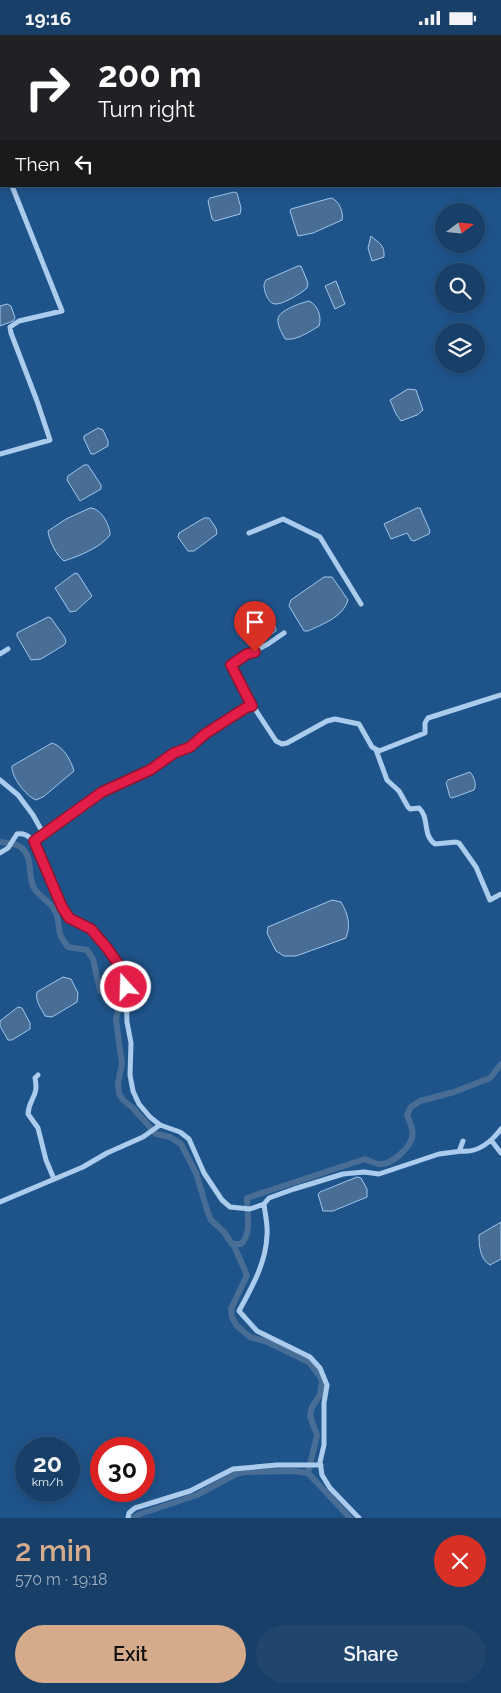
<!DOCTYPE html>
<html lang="en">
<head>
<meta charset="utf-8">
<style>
  :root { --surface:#173f68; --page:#20466e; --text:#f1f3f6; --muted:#9eafc0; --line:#36587c; --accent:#d6ab8b }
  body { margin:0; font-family:Raleway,sans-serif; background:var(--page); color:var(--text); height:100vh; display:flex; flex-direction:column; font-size:19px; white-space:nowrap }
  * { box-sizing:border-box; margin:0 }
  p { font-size:16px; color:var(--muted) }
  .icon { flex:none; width:28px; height:28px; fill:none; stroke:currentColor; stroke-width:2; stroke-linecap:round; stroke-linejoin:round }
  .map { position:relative; height:1483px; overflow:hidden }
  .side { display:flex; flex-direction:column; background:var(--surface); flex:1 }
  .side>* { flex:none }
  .guide { position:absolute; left:0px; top:0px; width:501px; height:152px; box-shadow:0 2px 12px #0003,0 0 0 1px var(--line); background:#202124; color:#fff; overflow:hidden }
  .needle { width:32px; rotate:74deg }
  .controls { position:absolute; left:435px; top:168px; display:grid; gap:10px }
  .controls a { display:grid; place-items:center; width:50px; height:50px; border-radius:50%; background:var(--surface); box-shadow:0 2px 12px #0003,0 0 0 1px var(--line); font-size:25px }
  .speed { position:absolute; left:15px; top:1402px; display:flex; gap:10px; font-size:25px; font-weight:700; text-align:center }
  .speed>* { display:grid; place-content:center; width:65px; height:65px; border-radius:50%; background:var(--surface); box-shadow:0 2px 12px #0003,0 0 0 1px var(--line); line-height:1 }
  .speed small { font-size:12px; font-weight:400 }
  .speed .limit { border:8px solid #d22; background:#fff; color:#111 }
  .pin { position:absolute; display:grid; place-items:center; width:42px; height:42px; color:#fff; margin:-51px -21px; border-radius:50% 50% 50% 0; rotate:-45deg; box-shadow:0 0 5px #0007 }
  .pin .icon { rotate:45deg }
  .me { position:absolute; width:55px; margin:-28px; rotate:340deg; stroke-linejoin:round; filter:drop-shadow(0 0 4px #0008) }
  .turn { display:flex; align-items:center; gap:18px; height:105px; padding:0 15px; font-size:22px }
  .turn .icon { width:65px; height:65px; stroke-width:2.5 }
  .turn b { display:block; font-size:35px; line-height:42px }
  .then { display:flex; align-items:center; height:48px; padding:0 15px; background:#0003; gap:10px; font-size:19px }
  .round { display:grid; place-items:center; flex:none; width:52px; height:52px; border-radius:26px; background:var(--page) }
  .summary { display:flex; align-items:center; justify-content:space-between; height:85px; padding:0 15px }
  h1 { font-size:30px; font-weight:600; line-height:38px; color:var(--accent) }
  .cta { display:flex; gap:10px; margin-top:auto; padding:10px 15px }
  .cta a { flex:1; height:58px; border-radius:30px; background:var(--accent); color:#111; font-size:20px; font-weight:600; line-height:58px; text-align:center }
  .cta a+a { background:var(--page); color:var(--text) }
  .status { display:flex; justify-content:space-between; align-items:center; height:35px; padding:0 25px; background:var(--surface); direction:ltr }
  .status svg { height:14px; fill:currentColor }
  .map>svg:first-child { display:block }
  .water { fill:#496e96; stroke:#9fc7ed }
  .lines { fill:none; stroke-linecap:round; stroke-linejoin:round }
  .canal { stroke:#496e96; stroke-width:6 }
  .minor { stroke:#abccec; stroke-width:5 }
  .route-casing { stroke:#92132f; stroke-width:12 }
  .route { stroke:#e11d48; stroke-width:9 }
</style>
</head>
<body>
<div class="status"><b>19:16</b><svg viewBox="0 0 49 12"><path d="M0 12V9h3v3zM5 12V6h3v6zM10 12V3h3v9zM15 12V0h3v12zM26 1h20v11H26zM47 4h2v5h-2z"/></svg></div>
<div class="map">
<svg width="501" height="1483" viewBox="0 0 501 1483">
  <rect width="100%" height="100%" fill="#1f548b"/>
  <!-- water -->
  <path class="water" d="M234,157L237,158L241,173L240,179L215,186L212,184L208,166L210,163Z
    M331,163C339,165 344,178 342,185L313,198L298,201L290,176L291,174Z
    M371,201C378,208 385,209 384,222L372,226L368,213Z
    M298,231H301L308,248L307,253C302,258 282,270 275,269C269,268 267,262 265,257C264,252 263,250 266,245Z
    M336,246L345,269L335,274L325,251Z
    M309,266C318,270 322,282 319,291C309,297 296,306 285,304C282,298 277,290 278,284C279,275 301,268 309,266Z
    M7,269L11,271L15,283L13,286L0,291V271Z
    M408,354L416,355L423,375L417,380L401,386L396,379L390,365Z
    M98,393L103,395L108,406V411L94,419H91L84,404V401Z
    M84,430H88L101,450V454L80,466L67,445L68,441Z
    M90,473C101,473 110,490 110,500C100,513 79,521 64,526C56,520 49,505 48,496L66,484Z
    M417,473H420L430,496L429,499L414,506L411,505L407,498L391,504L384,489Z
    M204,483H209L216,493L217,499L194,516H188L178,502L179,498Z
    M75,538L78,539L92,561L76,576L70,577L55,553Z
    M324,542H332L348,565C343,582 323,589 308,596H304L289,571L291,565Z
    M264,577L267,578L276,593V596L260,607L250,611L239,593L241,589Z
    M48,582L51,583L65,603L66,607L64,610L41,624L31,625L17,601V598Z
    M52,708C63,711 71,725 74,736L43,762L36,765C26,761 11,742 12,731Z
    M470,737C474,741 477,750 474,755L452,763L450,762L446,748L448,745Z
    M332,865L341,867C348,879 351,889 346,903L296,921H284L276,916L267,898L268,892Z
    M63,942L71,944L78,958L77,967L52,982L45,981C41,973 35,966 37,957Z
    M18,972L22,973L30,988V994L12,1005H8L0,991V986Z
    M357,1142L361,1143L367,1154V1162L333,1176H323L318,1159L320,1157Z
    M501,1187V1224L490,1230C480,1224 479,1211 479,1200Z"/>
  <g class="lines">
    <!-- canal -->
    <path class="canal" d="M339,1V0
      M0,807C7,809 16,808 22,813C34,824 27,841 34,853C39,862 51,867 55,876C59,883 58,891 60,899C61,903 65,908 68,912L87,915L93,924L100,956L116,964L120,968L116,984L122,1029L118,1048L119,1058L123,1065L133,1073L156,1099L170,1102L181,1109L196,1138L208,1178L211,1185L224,1197L232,1209H241C252,1200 247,1176 247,1163L365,1124C370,1126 375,1129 380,1129C392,1130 409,1113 412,1103C414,1095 410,1087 407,1080L411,1072L420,1066L454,1057L490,1043L501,1029
      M234,1211L247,1240L231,1274L232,1282L236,1290L250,1302L265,1306L309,1327L321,1343L322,1347L320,1360L312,1372L310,1381L317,1400L308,1438
      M133,1483L140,1479L197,1460L236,1439L245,1437L293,1436L308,1438L350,1483"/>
    <!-- minor -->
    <path class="minor" d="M466,0V1
      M500,59H501
      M500,128L501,129
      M0,136H1
      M0,419L50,405L37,366L11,298L10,292L19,286L62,276L12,151
      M249,498L283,484L320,502L361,569
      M0,619L8,614
      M252,671L231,630V628L268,609L284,598
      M376,715L387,745L399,756L408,772L410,774L419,773C430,783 422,800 435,809L456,807L459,808L476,832L490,865L501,859
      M0,745L18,760L33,780L43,798
      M34,806L50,793L102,757L150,735L174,718L190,712L205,699L247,672L252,671L255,674L276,706L282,709L287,708L327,686L335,684L359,689L372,712L379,716L425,698V688L428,683L501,660
      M0,818L8,813L17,799C25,798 28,801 34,806L61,871L69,883L91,894L107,913L123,936L126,952L127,987L131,1008L130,1040L133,1056L139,1069L150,1082L160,1090L180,1097L189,1104L204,1138L222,1165L230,1172L250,1174L264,1169C265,1179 268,1190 267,1200C266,1228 252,1252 239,1276L257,1296L310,1322L320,1333L327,1350L324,1368V1410L320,1427L322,1440L330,1453L359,1483
      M38,1040L35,1043C39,1063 29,1062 28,1079L38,1093L46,1125L54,1144
      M491,1105L501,1118
      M463,1106L460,1114L462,1116C478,1118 492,1106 501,1094
      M0,1167L83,1132L107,1118L143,1102L160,1090
      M264,1169L269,1163L294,1154L343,1139L364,1137L379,1139L439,1119L462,1116
      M128,1483L129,1478L135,1473L190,1456L233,1434L277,1430H321"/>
  </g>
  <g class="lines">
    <defs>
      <path id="route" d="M126,952L123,936L107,913L91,894L69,883L62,872L34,806L102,757L150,735L174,718L190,712L205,699L247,672L252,671L231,630L247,619L255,617"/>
    </defs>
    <!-- route casing -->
    <use href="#route" class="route-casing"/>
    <!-- route -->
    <use href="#route" class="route"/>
  </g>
</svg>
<div class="controls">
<a><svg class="needle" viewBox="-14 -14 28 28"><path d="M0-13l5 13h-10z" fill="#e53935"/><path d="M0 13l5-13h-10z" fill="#9eafc0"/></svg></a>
<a><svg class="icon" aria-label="search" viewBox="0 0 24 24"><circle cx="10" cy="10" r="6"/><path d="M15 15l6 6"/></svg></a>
<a><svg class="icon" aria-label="layers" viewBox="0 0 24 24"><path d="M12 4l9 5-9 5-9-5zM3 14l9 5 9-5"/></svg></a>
</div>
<div class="speed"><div>20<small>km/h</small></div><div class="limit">30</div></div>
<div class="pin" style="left:255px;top:617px;background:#d93025"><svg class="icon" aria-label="arrive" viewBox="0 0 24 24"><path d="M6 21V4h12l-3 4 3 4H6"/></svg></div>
<svg class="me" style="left:126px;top:952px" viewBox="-20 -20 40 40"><circle r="17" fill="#e11d48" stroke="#fff" stroke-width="3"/><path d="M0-11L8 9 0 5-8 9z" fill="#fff"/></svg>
<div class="guide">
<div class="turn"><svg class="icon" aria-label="right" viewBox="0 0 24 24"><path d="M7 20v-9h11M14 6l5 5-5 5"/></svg><div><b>200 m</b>Turn right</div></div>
<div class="then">Then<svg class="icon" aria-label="left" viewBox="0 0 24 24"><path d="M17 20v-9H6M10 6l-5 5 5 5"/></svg></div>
</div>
</div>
<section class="side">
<div class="summary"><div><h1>2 min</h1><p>570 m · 19:18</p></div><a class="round" style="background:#d93025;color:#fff"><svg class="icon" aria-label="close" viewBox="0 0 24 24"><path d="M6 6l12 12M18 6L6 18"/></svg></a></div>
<div class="cta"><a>Exit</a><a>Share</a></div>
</section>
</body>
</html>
